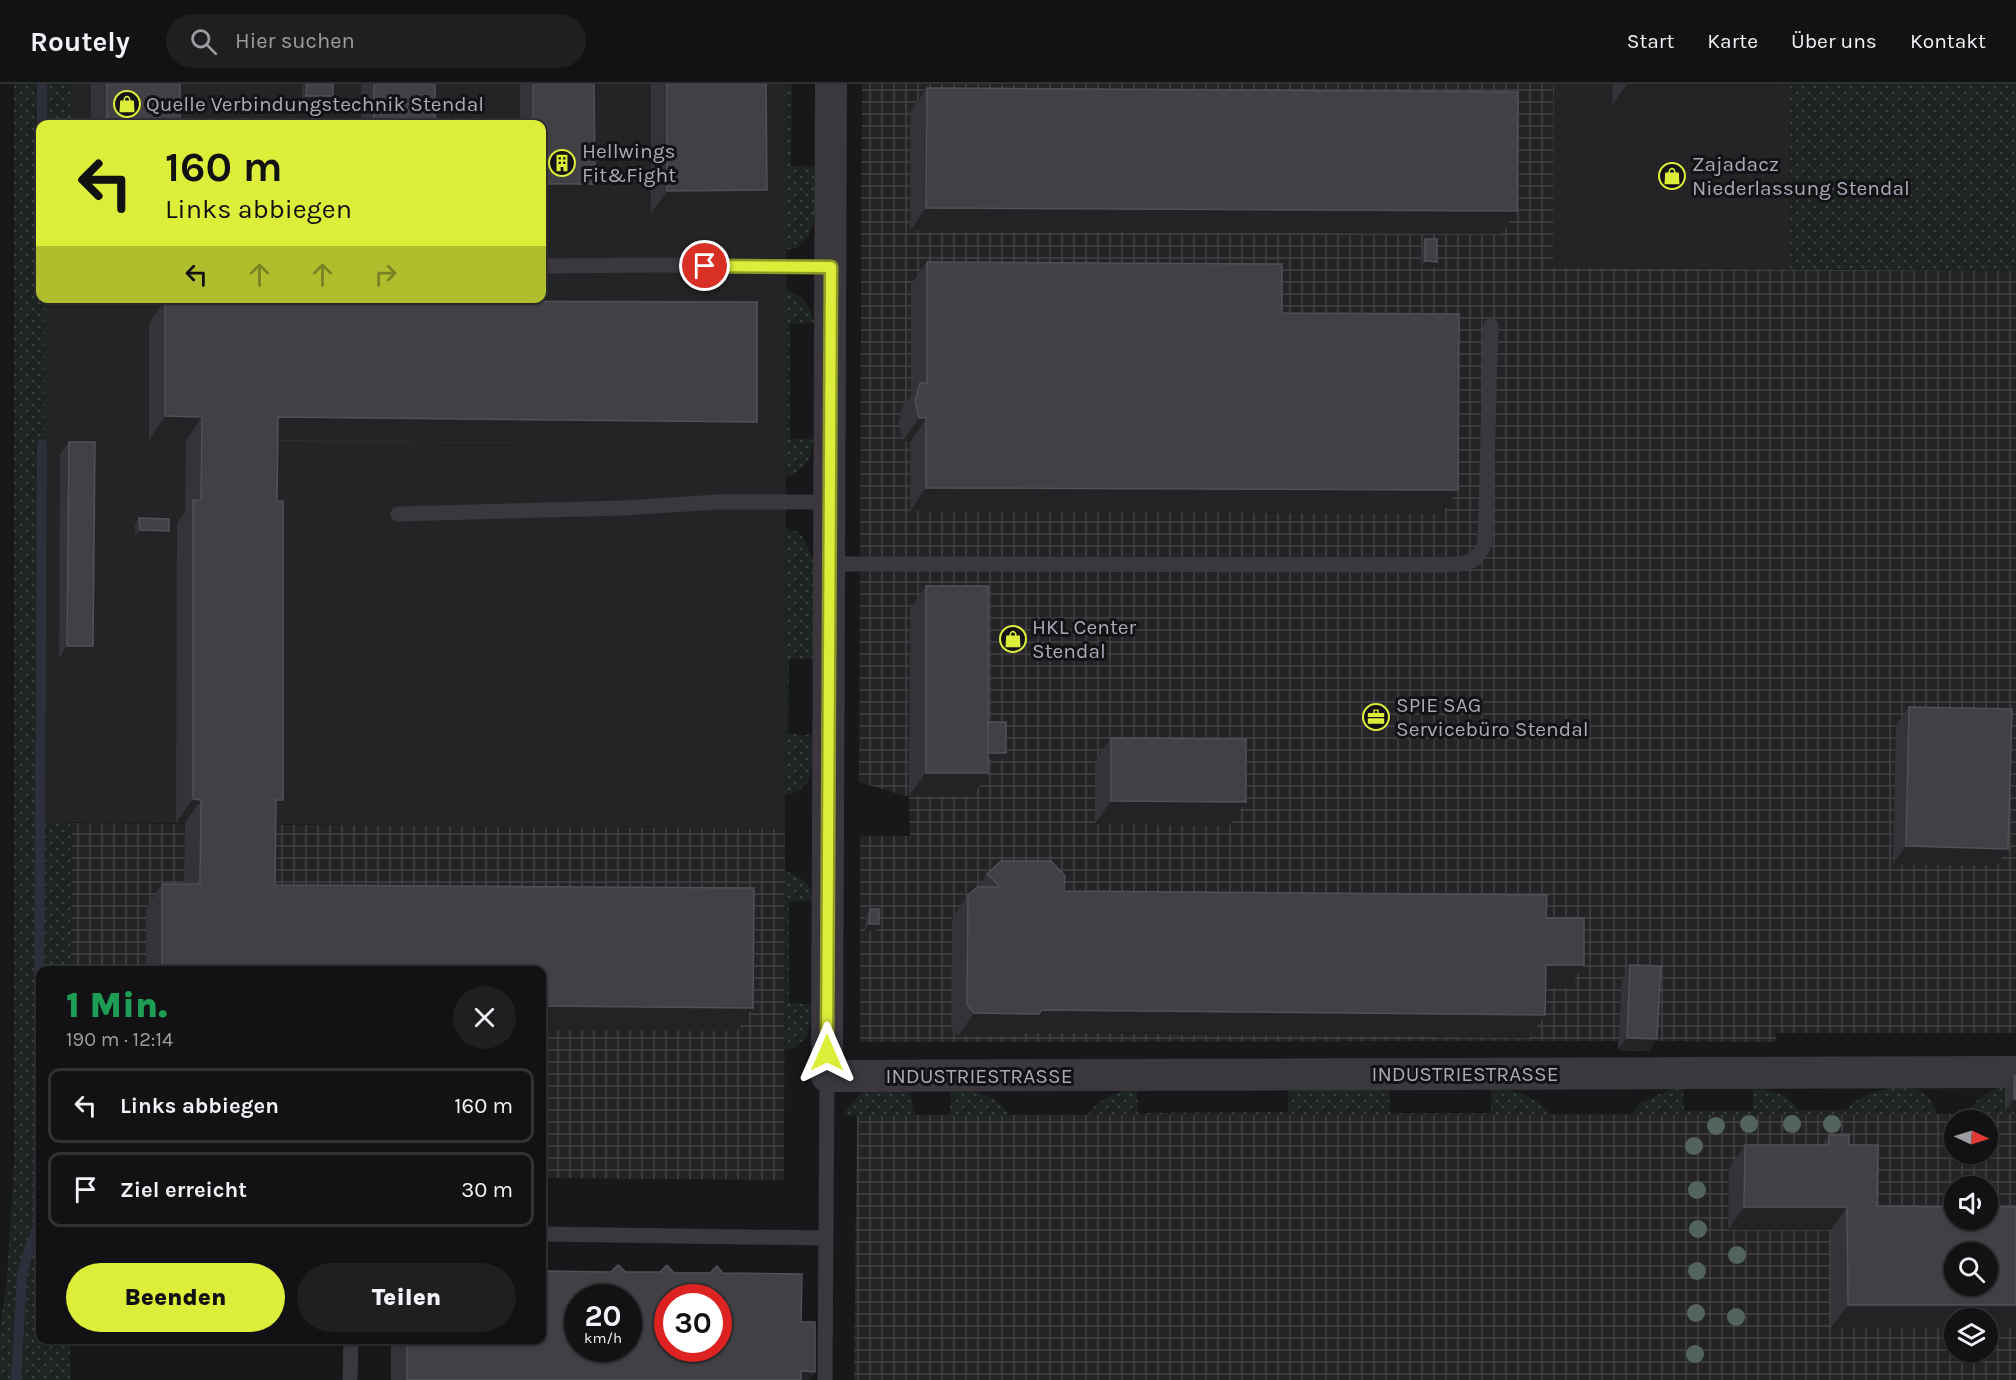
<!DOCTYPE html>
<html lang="de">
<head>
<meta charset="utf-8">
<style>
  :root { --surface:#121113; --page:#1f1f21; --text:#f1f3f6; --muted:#9c9da0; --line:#313133; --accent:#dcee3a }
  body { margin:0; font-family:Karla,sans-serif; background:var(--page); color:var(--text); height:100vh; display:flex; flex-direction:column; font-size:22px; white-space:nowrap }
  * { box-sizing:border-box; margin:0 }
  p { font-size:20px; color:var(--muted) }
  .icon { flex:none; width:33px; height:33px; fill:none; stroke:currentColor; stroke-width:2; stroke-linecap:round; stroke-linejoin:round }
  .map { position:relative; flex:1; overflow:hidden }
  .sheet { position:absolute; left:36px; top:882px; width:510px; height:378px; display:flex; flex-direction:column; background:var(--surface); border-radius:12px; box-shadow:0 2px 4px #0004,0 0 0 2px var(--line) }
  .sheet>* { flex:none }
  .hud { position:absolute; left:36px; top:36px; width:510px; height:183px; border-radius:12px; box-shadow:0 2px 4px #0004,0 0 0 2px var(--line); background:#dcee3a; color:#111; overflow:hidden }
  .needle { width:39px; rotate:94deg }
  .buttons { position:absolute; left:1944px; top:1026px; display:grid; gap:12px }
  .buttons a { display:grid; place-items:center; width:54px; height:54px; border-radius:50%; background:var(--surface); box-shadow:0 2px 4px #0004,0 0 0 2px var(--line); font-size:30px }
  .speed { position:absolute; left:564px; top:1200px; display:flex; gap:12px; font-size:30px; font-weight:700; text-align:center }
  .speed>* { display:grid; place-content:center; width:78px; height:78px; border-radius:50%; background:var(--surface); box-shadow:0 2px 4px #0004,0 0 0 2px var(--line); line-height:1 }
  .speed small { font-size:15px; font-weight:400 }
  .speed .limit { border:9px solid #d22; background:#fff; color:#111 }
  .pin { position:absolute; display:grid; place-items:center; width:51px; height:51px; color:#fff; margin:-26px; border:3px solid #fff; border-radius:50%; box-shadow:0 2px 6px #0007 }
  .me { position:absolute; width:66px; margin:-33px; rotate:0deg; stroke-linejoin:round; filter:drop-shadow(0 0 4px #0008) }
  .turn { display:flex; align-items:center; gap:21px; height:126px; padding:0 30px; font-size:27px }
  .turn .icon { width:78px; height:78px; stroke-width:2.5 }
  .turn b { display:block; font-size:42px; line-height:51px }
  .lanes { display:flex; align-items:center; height:57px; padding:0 30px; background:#0003; justify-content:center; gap:30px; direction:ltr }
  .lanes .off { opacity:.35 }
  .round { display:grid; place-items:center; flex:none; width:63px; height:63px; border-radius:32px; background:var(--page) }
  .headline { display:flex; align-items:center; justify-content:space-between; height:102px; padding:0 30px }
  h1 { font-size:36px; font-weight:800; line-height:45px; color:#1e9e55 }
  .primary-button { display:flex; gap:12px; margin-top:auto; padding:12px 30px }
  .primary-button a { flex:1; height:69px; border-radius:36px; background:var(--accent); color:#111; font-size:24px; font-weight:800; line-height:69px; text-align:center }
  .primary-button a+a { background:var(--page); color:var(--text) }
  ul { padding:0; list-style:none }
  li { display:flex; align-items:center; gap:18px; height:75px; margin:0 12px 9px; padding:0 18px; border:3px solid var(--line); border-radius:12px }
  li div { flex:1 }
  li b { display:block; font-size:22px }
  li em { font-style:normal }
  header { display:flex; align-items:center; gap:36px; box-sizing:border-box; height:84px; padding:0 30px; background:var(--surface); border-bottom:2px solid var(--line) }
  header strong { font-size:28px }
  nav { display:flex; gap:33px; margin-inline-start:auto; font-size:21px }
  .search { width:420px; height:54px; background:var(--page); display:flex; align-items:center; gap:15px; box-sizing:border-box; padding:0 21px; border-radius:33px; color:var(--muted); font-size:22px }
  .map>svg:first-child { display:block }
  .built { fill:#242326 }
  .industrial { fill:url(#industrial-grid); fill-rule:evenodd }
  .grass { fill:url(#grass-dots) }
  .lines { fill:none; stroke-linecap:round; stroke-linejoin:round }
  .stream { stroke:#2d2f3d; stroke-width:10 }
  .service { stroke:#3a383e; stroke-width:15 }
  .minor { stroke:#3a383e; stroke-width:32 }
  .tree { fill:#52645c }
  .wall { fill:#343337 }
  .shaded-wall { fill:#232225 }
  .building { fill:#414045; stroke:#515057; stroke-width:1.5; fill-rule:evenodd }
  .route-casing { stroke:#8f9b26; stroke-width:15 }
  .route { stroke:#dcee3a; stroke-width:10 }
  .labels { text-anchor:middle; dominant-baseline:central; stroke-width:6; stroke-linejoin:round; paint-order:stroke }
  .poi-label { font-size:21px; fill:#aba9b8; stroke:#131214; text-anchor:start }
  .street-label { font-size:21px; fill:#aba9b8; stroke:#131214 }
</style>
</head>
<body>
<header>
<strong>Routely</strong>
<div class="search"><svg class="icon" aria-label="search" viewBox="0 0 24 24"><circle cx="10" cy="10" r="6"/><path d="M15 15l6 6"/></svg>Hier suchen</div>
<nav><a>Start</a><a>Karte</a><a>Über uns</a><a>Kontakt</a></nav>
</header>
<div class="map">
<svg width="2016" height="1296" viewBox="0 0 2016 1296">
  <defs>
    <pattern id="industrial-grid" width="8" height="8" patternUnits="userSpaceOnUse" patternTransform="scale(1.5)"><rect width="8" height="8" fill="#242326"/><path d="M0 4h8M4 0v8" fill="none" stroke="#414043"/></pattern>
    <pattern id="grass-dots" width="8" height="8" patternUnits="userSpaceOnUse" patternTransform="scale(1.5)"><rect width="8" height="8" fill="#1d2421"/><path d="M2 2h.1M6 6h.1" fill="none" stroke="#3b413f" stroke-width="1.8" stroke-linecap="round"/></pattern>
  </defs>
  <rect width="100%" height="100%" fill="#181719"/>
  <!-- built -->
  <path class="built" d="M73,0H787L785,745L45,738V215L542,214V40H73Z
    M1554,0H1790L1789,185L1553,184Z"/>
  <!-- industrial -->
  <path class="industrial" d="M862,0H1554L1553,184L2016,187V949H1776V958L1650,957L1649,967L1618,966L1619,957L860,958V752H910L909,713L859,698Z
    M72,739L785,745L784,1096L542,1094V886H71Z
    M2016,1030V1296H854L857,1031ZM1954,1036H1988V1070H1954ZM1954,1102H1988V1136H1954ZM1954,1168H1988V1202H1954ZM1954,1234H1988V1268H1954Z"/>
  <!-- grass -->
  <path class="grass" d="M14,0H73V40H40V214L45,215V737L72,739L71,886H40V1256H70V1296H0V1246L7,1193L14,1084Z
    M787,0H792L791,82H814C814,106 820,139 804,158C799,164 793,164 786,166Z
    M1790,0H2016V187L1789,185Z
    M786,206C803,210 811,223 814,239L790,240V355H813C813,375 804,387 786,393Z
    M785,444L798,448L804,455L813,475V575H789L788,650L812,651C812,679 819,703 785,712Z
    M785,787C801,792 812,799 812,817L789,818V919L811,920C811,942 810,962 784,966Z
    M1998,1004H2005V1027H2016V1030H1969C1972,1017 1986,1010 1998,1004Z
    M1389,1005L1390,1029H1491L1492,1005C1518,1005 1534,1012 1552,1031H1087C1101,1014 1115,1006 1137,1006L1138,1029L1288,1028V1006Z
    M1672,1005H1683L1684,1027H1753V1005C1771,1006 1788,1009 1798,1026H1846C1859,1008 1907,995 1925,1010C1932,1015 1934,1023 1937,1030L1630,1031L1640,1019Z
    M864,1006H910L915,1032H843L848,1024Z
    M952,1006C976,1006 997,1011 1010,1032H949Z"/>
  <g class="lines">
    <!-- stream -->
    <path class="stream" d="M42,40V0
      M16,1296L22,1190L30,1163L38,1143L42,360"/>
    <!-- service -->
    <path class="service" d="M542,182L661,181L831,183
      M398,430L623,424L718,418H830
      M829,480L1448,481C1470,479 1476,480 1485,459L1491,242
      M542,1150L825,1154
      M350,1296L351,1256
      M825,1296L827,992"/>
    <!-- minor -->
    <path class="minor" d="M831,0L827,992L2016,988"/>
  </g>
  <!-- trees -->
  <g class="tree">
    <circle cx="1749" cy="1040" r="9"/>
    <circle cx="1792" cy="1040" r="9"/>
    <circle cx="1832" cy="1040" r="9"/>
    <circle cx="1716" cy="1042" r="9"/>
    <circle cx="1694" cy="1062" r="9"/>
    <circle cx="1697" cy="1106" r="9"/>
    <circle cx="1698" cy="1145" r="9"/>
    <circle cx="1737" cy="1171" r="9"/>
    <circle cx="1697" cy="1187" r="9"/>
    <circle cx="1696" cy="1229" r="9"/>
    <circle cx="1736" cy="1233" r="9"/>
    <circle cx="1695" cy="1270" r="9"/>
  </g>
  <!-- wall -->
  <path class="wall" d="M91,0H180V40H91Z
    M302,0H333V12L328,18H302Z
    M361,0H435V40H361Z
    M520,0H594L582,118H542V40H520Z
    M651,0H766L767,106L751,129L651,130Z
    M1613,0H1784L1768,22L1612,21Z
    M927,4L1501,150L910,147V28Z
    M1425,155L1437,178L1433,184H1421V162Z
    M927,178L1282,229L1458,406L1442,430L910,427V358L903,357L898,340L903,322L911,312V201Z
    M165,216L757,338L740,361L278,357L275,801L737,947L542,886H146V823L162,800H184L185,739H176L177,439L185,428L186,356H149V239Z
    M69,358L85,574H59L60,370Z
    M139,434L169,447L165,453L135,452V441Z
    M926,502L988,638L1006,669L1002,675H988L972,713L909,712L910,525Z
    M1909,623L2008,765L1996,782L1893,780L1896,641Z
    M1111,654L1229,742L1095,740V677Z
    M987,790L1064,807L1546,834L1568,904H1546L1545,931L1529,954L1026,949L1023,953L958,952L951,944L952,834L968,811L978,803Z
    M870,825L879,840L875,847H865L866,831Z
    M1630,881L1649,967L1618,966L1622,893Z
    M2014,992L2016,1027H2005V1004Z
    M1829,1051L1849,1061L1877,1122L2016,1244H1988V1234H1954V1244H1831V1146H1728L1729,1084L1745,1061H1822Z
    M626,1188L723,1189L801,1238L815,1288L809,1296H391V1256H542Z"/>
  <!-- shaded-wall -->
  <path class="shaded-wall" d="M1627,0H1784L1768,22L1612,21Z
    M306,12H333L328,18H302Z
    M542,100H595L582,118H542Z
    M767,106L751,129L651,130L667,107Z
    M926,124L1517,127L1501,150L910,147Z
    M1425,177L1437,178L1433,184H1421Z
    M165,332L202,333L186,356H149Z
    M278,333L757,338L740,361L262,356Z
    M919,334H926L910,358L903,357Z
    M926,404L1458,406L1442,430L910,427Z
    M140,446L169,447L165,453L135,452Z
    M67,562H93L85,574H59Z
    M976,669H1006L1002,675H971Z
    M926,689H988L972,713L909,712Z
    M193,715L201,716L185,739H176Z
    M276,716H283L266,739Z
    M1111,717L1246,718L1229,742L1095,740Z
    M1906,762L2008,765L1996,782L1893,780Z
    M869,840H879L875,847H865Z
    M1546,881H1584L1568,904H1529Z
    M542,922L753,924L737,947L542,946Z
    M1042,926L1545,931L1529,954L1026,949L1023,953L958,952L974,929Z
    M1627,954L1657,955L1649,967L1618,966Z
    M2014,1015H2016V1027H2005Z
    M1744,1123H1847L1831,1146H1728Z
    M1848,1221H2016V1244H1988V1234H1954V1244H1831Z
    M801,1287L815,1288L809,1296H795Z"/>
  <!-- building -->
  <path class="building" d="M107,0H180V40H107Z
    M307,0H333V12H306Z
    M374,0H435V40H374Z
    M533,0H594L595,100H542V40H533Z
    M667,0H766L767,106L667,107Z
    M927,4L1518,8L1517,127L926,124Z
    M1425,155H1437V178L1425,177Z
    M927,178L1282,180V229L1459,230L1458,406L926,404V334H919L915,317L920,299H927Z
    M165,216L757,218V338L278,333L277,417H283V716H276L275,801L754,804L753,924L542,922V886H162V800H200L201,716L193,715V416H201L202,333L165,332Z
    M69,358H95L93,562H67Z
    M139,434L169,435V447L140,446Z
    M926,502H988V689H926Z
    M1909,623L2012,625L2008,765L1906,762Z
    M988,638H1006V669H988Z
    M1111,654L1246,655V718L1111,717Z
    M1001,777H1051L1065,792L1064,807L1547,811L1546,834H1584V881H1546L1545,931L1042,926L1039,930L974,929L967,920L968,811L977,803H998V800L987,790Z
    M870,825H879V840H869Z
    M1630,881L1661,882L1657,955L1627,954Z
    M2014,992H2016V1015H2014Z
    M1829,1051H1849V1061H1878L1877,1122L1954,1123V1136H1988V1123H2016V1221H1848L1847,1123H1744L1745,1061H1829ZM1954,1168H1988V1202H1954Z
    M618,1181L626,1188H660L667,1181L674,1189H710L717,1182L723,1189L802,1190L801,1238H815V1288L801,1287V1296H407V1256H542V1187L611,1188ZM578,1214H628V1264H578ZM668,1214H718V1264H668Z"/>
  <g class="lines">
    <defs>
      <path id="route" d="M705,182L831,183L827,969"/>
    </defs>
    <!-- route casing -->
    <use href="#route" class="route-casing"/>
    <!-- route -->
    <use href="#route" class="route"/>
  </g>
  <!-- icons -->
  <defs>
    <symbol id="shop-ring" viewBox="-11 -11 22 22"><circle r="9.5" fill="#131214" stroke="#dcee3a" stroke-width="1.5"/><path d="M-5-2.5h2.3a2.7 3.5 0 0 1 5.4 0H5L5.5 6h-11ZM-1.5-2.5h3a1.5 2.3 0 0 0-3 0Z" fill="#dcee3a"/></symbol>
    <symbol id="building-ring" viewBox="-11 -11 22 22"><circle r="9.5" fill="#131214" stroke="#dcee3a" stroke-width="1.5"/><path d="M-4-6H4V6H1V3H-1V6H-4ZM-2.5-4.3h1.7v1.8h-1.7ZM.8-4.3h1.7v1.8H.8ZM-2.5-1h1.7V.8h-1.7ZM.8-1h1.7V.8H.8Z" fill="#dcee3a"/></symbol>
    <symbol id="office-ring" viewBox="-11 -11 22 22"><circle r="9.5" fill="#131214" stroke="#dcee3a" stroke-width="1.5"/><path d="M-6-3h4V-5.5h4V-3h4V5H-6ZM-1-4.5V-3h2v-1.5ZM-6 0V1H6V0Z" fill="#dcee3a"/></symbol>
  </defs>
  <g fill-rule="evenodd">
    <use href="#shop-ring" x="112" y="5" width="30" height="30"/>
    <use href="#building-ring" x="547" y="64" width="30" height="30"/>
    <use href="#shop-ring" x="1657" y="77" width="30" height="30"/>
    <use href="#shop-ring" x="998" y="540" width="30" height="30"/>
    <use href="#office-ring" x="1361" y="618" width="30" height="30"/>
  </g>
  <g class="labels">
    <!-- poi labels -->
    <g class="poi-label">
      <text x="146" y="20">Quelle Verbindungstechnik Stendal</text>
      <text x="582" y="67">Hellwings<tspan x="582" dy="24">Fit&amp;Fight</tspan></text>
      <text x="1692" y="80">Zajadacz<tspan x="1692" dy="24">Niederlassung Stendal</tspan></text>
      <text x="1032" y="543">HKL Center<tspan x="1032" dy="24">Stendal</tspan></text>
      <text x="1396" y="621">SPIE SAG<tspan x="1396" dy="24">Servicebüro Stendal</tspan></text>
    </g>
    <!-- street labels -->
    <g class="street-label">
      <text x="1465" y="990">INDUSTRIESTRASSE</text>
      <text x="979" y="992">INDUSTRIESTRASSE</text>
    </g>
  </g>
</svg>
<div class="buttons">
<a><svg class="needle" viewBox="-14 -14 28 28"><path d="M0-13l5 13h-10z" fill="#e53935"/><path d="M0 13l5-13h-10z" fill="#9c9da0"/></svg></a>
<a><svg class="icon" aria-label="sound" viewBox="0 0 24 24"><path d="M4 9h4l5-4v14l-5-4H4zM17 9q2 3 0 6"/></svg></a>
<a><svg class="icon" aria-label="search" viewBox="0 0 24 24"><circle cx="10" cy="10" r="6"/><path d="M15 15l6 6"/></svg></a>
<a><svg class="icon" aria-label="layers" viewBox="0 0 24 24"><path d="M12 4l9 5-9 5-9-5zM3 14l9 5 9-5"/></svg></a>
</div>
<div class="speed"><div>20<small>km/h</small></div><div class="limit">30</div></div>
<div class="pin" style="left:705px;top:182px;background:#d93025"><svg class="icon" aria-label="arrive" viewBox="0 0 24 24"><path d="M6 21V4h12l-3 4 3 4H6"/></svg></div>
<svg class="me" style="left:827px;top:969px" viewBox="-20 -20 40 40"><path d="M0-17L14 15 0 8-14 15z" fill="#dcee3a" stroke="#fff" stroke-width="4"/></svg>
<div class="hud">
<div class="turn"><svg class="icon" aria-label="left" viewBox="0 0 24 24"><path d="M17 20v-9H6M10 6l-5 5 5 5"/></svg><div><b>160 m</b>Links abbiegen</div></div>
<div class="lanes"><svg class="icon" aria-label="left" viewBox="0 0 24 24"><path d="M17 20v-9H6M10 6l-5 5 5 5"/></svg><svg class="icon off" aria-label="ahead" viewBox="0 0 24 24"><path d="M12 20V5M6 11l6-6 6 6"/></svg><svg class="icon off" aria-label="ahead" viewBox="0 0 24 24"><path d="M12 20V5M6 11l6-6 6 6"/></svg><svg class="icon off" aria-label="right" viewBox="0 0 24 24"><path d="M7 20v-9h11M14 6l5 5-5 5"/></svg></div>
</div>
<section class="sheet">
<div class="headline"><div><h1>1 Min.</h1><p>190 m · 12:14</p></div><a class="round"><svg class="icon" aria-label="close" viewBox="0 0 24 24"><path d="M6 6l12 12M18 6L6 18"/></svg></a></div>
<ul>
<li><svg class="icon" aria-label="left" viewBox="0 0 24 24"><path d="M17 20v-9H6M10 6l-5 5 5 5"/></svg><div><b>Links abbiegen</b></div><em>160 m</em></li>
<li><svg class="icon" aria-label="arrive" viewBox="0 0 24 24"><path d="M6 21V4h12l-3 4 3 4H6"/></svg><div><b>Ziel erreicht</b></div><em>30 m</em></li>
</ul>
<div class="primary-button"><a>Beenden</a><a>Teilen</a></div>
</section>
</div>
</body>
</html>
